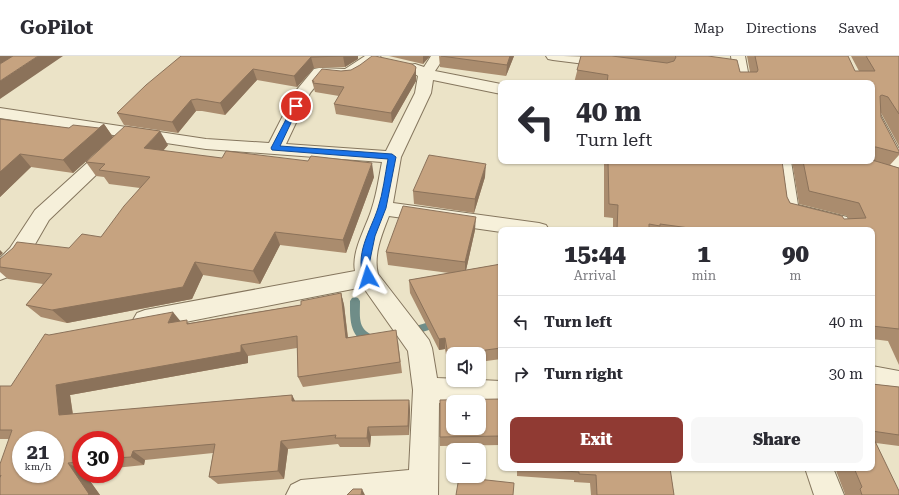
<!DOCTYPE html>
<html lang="en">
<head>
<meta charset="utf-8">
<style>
  :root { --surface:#fff; --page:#f7f7f7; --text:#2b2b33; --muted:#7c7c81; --line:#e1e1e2; --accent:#903a33 }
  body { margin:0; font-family:"Roboto Serif",serif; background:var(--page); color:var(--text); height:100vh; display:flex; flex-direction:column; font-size:15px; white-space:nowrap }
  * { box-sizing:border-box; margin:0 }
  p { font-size:13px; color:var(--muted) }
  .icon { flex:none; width:22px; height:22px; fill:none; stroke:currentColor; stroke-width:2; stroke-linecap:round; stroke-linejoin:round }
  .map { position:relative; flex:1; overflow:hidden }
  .drawer { position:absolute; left:498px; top:171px; width:377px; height:244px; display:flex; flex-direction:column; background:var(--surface); border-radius:8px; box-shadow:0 1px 3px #0004 }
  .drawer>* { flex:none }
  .banner { position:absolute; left:498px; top:24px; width:377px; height:84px; border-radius:8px; box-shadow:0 1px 3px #0004; background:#fff; color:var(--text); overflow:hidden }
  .fabs { position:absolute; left:446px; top:291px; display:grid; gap:8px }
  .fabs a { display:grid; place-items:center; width:40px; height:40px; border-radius:8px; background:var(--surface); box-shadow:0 1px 3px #0004; font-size:20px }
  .speed { position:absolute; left:12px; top:375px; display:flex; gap:8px; font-size:20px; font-weight:700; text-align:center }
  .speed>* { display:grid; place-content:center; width:52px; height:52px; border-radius:50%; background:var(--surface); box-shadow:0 1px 3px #0004; line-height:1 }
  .speed small { font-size:10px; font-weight:400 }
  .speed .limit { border:6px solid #d22; background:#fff; color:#111 }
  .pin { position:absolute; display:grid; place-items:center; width:34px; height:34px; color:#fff; margin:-17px; border:2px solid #fff; border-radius:50%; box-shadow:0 1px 4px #0007 }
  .me { position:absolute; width:44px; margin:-22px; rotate:354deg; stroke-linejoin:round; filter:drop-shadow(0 0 3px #0008) }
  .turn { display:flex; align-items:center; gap:14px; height:84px; padding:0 12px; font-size:18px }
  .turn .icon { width:52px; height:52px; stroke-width:2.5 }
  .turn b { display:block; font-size:28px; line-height:34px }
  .eta { display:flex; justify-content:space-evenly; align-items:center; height:68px; text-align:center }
  .eta b { font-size:24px; font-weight:800; line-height:28px }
  .action { display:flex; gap:8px; margin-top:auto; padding:8px 12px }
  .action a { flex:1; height:46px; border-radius:8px; background:var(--accent); color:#fff; font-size:16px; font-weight:800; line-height:46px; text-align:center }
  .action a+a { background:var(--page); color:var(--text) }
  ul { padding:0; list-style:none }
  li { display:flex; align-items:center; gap:12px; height:52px; padding:0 12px; border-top:1px solid var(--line) }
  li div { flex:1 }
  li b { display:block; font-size:15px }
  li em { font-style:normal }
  header { display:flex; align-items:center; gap:24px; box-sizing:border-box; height:56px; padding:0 20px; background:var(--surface); border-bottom:1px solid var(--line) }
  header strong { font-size:19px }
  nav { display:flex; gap:22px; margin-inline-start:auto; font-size:14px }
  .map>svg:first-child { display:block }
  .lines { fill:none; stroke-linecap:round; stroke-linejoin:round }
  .stream { fill:#6f8d88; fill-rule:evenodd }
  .minor-casing { stroke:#85765e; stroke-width:2 }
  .minor { fill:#f6f0da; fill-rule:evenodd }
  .wall { fill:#aa8c6e }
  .shaded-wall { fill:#8b725a }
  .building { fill:#c6a380; stroke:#8b725a; fill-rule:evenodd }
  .route { fill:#1a73e8; stroke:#114b97 }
</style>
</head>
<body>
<header>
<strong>GoPilot</strong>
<nav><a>Map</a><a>Directions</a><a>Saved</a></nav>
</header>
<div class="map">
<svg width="899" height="439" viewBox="0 0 899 439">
  <rect width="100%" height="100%" fill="#ebe3c7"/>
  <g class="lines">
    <!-- stream -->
    <path class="stream" d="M355,241L358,242L360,245C360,263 357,274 377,281L378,284L377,287C373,288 371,288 367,287C349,281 350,261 350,245L352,242Z
      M439,263L442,264L444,267L442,270L409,280L406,279L404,276L406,273Z"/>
    <defs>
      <path id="minor" d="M365,0H380L381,2L379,5L371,8L357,19L342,23L323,21L310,37L286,88L386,95L415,37L418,20L410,15L408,12L410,9L415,8L424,11L431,0H445L435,15L501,28V38L433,24L431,37L401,101L393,147L539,167L546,169L549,174H501V176L389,160C382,178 373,199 378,218L429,284L432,292L437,322L501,325V349L479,348V346L439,347L438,439H286L291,429L301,424L409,414L413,334L408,295L363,231L145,274L137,271L133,264L137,257L145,254L355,215C351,195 367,170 372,152C377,137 379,121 382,106L206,93L0,62V52L206,83L269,87L295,36L314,13L319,12L345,13Z
        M546,0C569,0 592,0 614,4L616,7L614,10L609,11L553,4L548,3Z
        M731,0H745L750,27H734Z
        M872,53L878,55L880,58L899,93V116L893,114L872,74Z
        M113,87L119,89L122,93L119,97L49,164L26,204L8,221L0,224V202L10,192L35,154L107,89Z
        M773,105H791L798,149L847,161L853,174H833L832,171L782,159L779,154Z
        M872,310L899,315V339L872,334Z
        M805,412H833L844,439H814Z"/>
    </defs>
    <!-- minor casing -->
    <use href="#minor" class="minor-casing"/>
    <!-- minor -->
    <use href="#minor" class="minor"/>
  </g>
  <!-- wall -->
  <path class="wall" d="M181,0H358V3L345,11L314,12L297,31L257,24L225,59L202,55H196L178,77L124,69L117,57Z
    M389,0H430L423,8Z
    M439,0H514L506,20L440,11Z
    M581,0H708L740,16H750L747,0H848L855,15H859L851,0H899V90L881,57V61L899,95V99L890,109L899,112V309L888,285L872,283V174H613V162L604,161V105H782L787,141L790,147L844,163H849L847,160L799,148L792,105H872V27H574Z
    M416,11V25L392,67L336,58L334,48L339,40L315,36L312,25L341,15Z
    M0,63L69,72H99L104,68L113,81L73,117L31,111L0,141Z
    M168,89L163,95L374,121L346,197L280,189L260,228L203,219L192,243L67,267L41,261L26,249L43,228L8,223L0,216V203L69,192L101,181L140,132L109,128L104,121L96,120L86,106Z
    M485,121L474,157L414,148L413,135Z
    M475,174L466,214L501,208V204V303L479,306V298H453V310H448L445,293L439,294L410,237L409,224L449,217L388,209L386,196Z
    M341,237L344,249L348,281L398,285L402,317L303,331L298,321L297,292L248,300V307L70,339L73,358L292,339L295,345L409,344L410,354L409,379L371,380L370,391H340L338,388L288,393L284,423L218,428L209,421L213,397L145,404L144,409L115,412V384H81V418H85L100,439H0L9,383H0V330H11L49,279L180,265L190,267L301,249Z
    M872,328L899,331V390L876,387L899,439H845V438L835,412H872Z
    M501,343V389L440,390V381Z
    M517,412H670L674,439H591L590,427L574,426V424L517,420Z"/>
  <!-- shaded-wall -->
  <path class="shaded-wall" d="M0,0H14L0,8Z
    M38,0H63L0,43V25Z
    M343,0H358V3L345,11Z
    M423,0H430L423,8Z
    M510,0H514L506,20L507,9Z
    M311,1L314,12L297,31L294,20Z
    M416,11V25L392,67L391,57Z
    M253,13L257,24L225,59L220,47Z
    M191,44L196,55L178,77L172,66Z
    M104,68L113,81L73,117L63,104Z
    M160,75L168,89L153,106L144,92Z
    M20,98L31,111L0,141V116Z
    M372,107L374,121L346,197L343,184Z
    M486,108L485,121L474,157L475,143Z
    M476,161L475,174L465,219V206Z
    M275,176L280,189L260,228L253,215Z
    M0,194L3,197L0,200Z
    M195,206L203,219L192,243L67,267L52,254Z
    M341,237L344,249L349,293L346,282Z
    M173,256L182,267H168Z
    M445,282V293L439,294V283Z
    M241,289L248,300V307L70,339L74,368L59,359L56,329Z
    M292,339L297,349L292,345Z
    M409,344L410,354L409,379L408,370Z
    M368,371L371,380L370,391L367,382Z
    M281,385L288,393L284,423L278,415Z
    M133,395L145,404L144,409L131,401Z
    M68,407L81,414V418H85L100,439H88Z
    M362,433L365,439H361Z"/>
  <!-- building -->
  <path class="building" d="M13,0H38L0,25V8Z
    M181,0H343L311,1L294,20L253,13L220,47L197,43L191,44L172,66L117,57L146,29Z
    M372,0H375L412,8L416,11L415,16L391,57L334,48L344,31L313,27L314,25H312L322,13L341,15L351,14L360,9Z
    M441,0H510L507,9Z
    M581,0H612L667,7L674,5L676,1L675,0H708L737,4L740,16H757L758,14L755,0H848L855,15H875L866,0H899V58L888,41L882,39L880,40L881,61L899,95V97L876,91H872V27H607L608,19L577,14Z
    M0,63L69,72L73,69L99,72L104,68L63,104L20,98L0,116Z
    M125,70L160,75L144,92L222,102L226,95L308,105L311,100L372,107L343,184L275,176L253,215L195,206L183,231L52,254L26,249L52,218L0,211V203L13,192L17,186L69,192L82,178L101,181L124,150L150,121L99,114L105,108L86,106Z
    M429,99L486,108L475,143L413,135Z
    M872,104L899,112V273L872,270V174H704L660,168V170L649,168V174H617L618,149L609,148L608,105H782L787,141L790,147L842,160L844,163L866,162L859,147L809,135L803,105H872Z
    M403,150L476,161L465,206L386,196Z
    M501,208V292L448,299L445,282L439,283L409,224Z
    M341,237L346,282L396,274L400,306L298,321L297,280L241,289V296L56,329L59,359L292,339V345L409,344L408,370L368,371L367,382H335L336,379L281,385L278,415L209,421L215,388L133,395L131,401L115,402V384H81V406L68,407L89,438L88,439H0V422L1,419L0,420V408L12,374H0V330H11L45,278L49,279L173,256L168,267L187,264V268L301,249V245ZM21,384H55V418H21Z
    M872,328L899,331V379L872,375Z
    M501,343V380L440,381V344ZM453,346H479V372H453Z
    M872,379L899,435V439H862L860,433L862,431L854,412H872Z
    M520,412H670L674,439H597L596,419L579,418V416Z
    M459,421L514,427L513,439H456Z
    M353,433H362L361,439H347Z"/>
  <!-- route -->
  <path class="route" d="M294,48L299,50L280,90L392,98L396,101L386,152L375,180L369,209L373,221L371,224H365C353,200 371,174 378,152C383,137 385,119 388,103L272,94L271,92Z"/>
</svg>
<div class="fabs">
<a><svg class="icon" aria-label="sound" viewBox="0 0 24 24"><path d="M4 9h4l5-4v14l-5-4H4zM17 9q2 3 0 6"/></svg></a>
<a>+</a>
<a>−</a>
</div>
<div class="speed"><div>21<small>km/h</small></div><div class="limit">30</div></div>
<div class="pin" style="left:296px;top:50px;background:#d93025"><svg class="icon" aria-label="arrive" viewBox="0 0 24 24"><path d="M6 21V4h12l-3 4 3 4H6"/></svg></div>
<svg class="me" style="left:368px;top:221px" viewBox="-20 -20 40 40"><path d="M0-17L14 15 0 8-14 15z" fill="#1a73e8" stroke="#fff" stroke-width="4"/></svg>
<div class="banner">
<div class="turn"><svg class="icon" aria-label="left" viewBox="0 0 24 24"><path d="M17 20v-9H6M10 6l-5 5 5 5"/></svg><div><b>40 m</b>Turn left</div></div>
</div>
<section class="drawer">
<div class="eta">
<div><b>15:44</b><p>Arrival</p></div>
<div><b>1</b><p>min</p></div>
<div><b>90</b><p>m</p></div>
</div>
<ul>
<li><svg class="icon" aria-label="left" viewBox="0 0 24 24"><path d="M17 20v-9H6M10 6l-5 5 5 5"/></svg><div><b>Turn left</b></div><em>40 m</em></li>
<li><svg class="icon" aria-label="right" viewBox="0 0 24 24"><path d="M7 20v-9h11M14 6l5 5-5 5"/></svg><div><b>Turn right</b></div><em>30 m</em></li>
</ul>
<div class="action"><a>Exit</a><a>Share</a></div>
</section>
</div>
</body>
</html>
